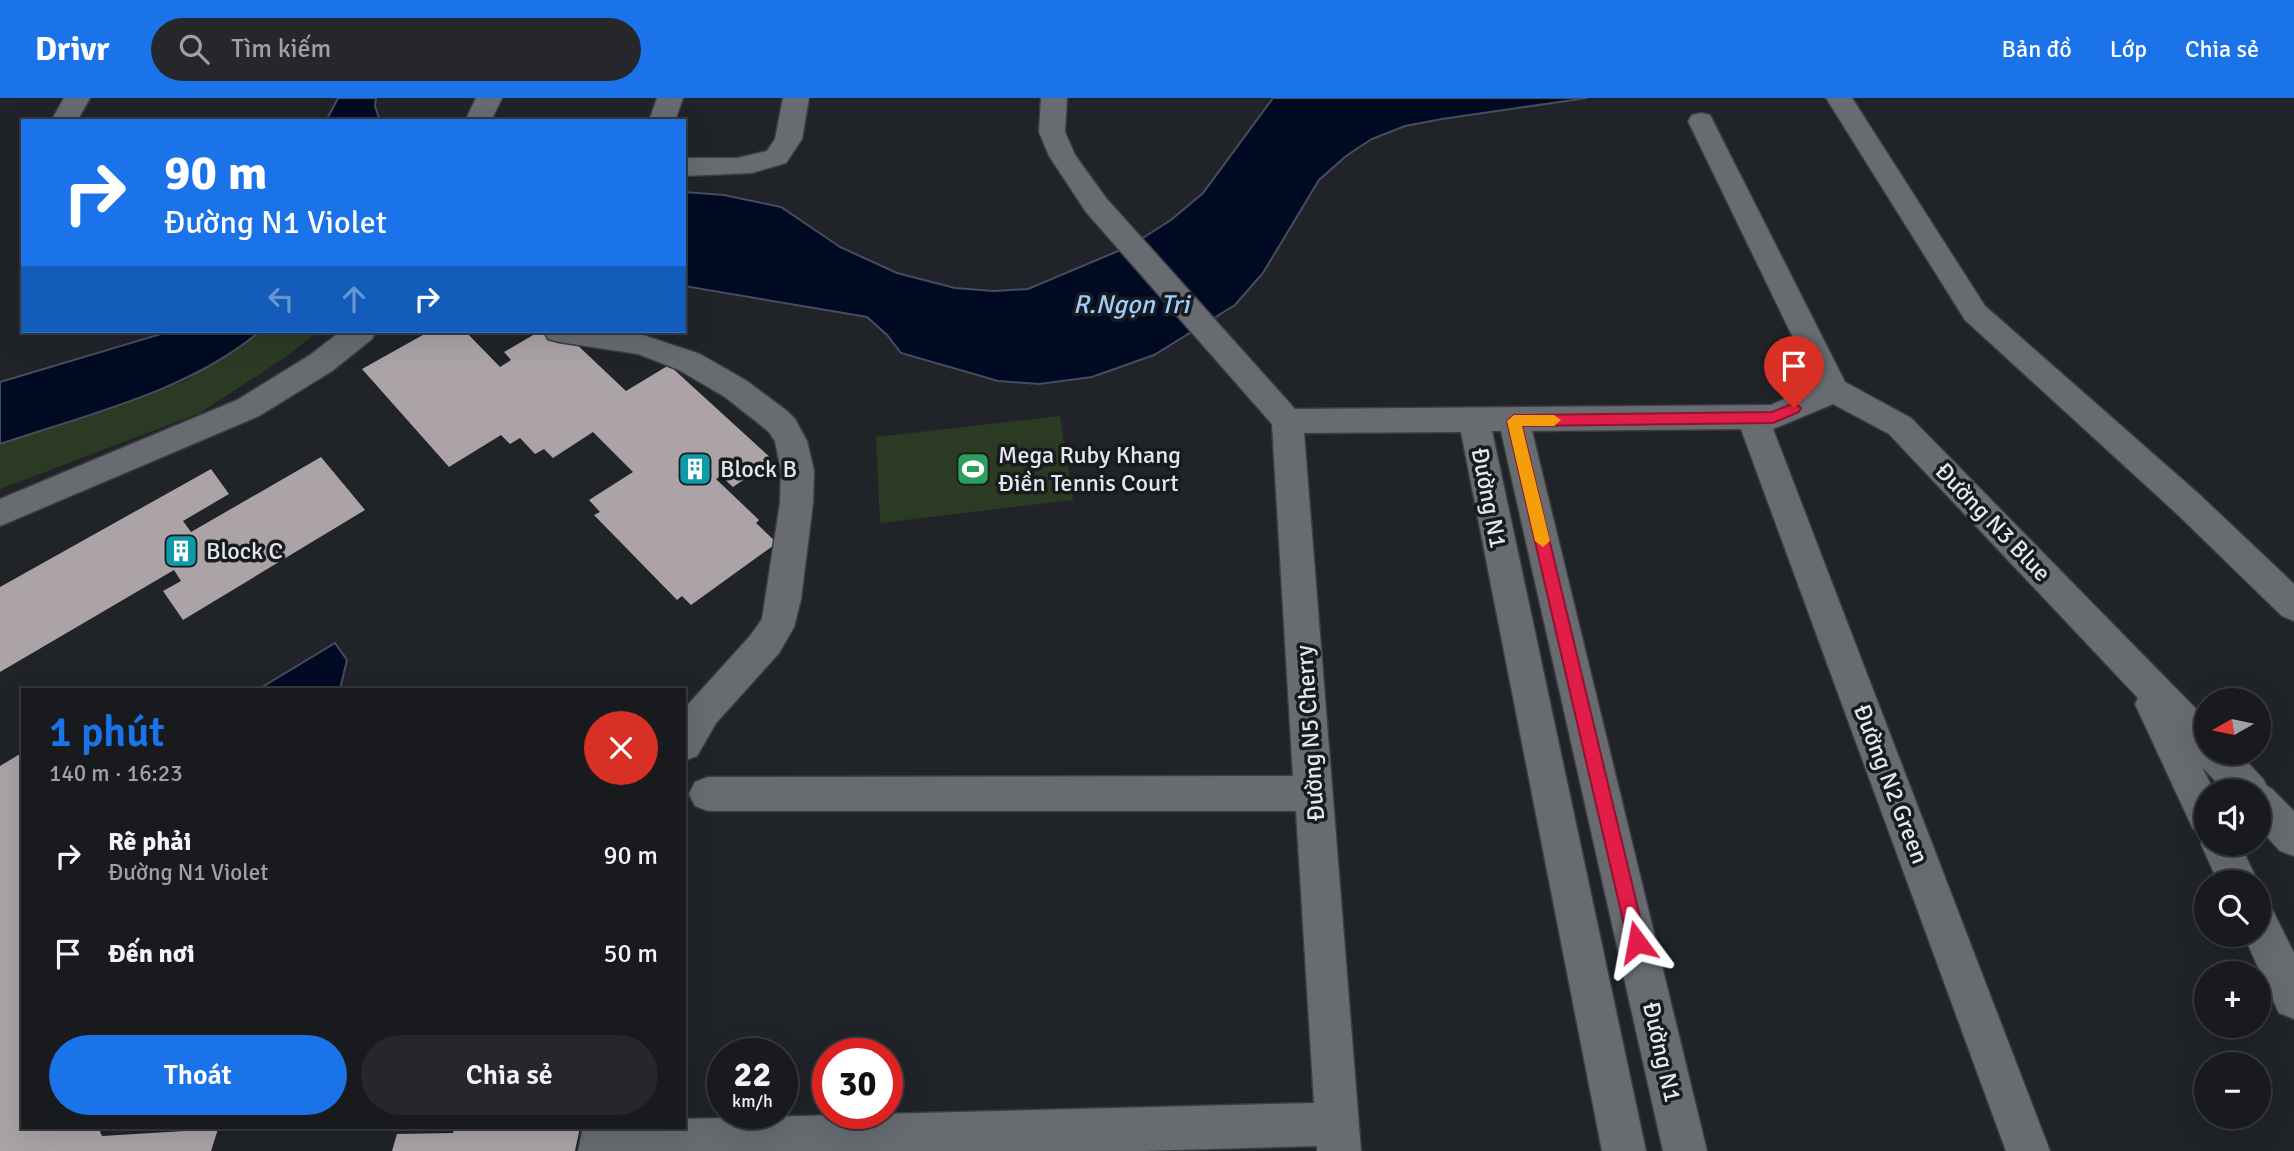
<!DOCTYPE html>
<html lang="vi">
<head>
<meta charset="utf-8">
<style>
  :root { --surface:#181a1e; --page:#25272b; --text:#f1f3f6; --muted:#9fa1a4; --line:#36383c; --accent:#1a73e8 }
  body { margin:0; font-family:Signika,sans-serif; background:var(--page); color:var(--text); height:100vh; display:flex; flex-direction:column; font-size:26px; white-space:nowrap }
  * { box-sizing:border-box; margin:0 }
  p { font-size:23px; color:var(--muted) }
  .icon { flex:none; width:38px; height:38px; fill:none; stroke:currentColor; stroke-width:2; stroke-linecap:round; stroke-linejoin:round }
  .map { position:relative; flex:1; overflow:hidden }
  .panel { position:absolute; left:21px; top:590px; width:665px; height:441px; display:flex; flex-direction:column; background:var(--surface); border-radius:0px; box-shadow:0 7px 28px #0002,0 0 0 2px var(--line) }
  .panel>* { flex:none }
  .guide { position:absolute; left:21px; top:21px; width:665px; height:214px; border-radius:0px; box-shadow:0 7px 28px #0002,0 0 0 2px var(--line); background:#1a73e8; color:#fff; overflow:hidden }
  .needle { width:46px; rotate:261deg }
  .controls { position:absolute; left:2194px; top:590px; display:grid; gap:14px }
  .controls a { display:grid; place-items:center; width:77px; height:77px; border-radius:50%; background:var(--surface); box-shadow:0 7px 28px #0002,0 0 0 2px var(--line); font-size:35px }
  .speed { position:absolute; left:707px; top:940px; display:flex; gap:14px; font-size:35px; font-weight:700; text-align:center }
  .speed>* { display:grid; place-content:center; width:91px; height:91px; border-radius:50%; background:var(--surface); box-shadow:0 7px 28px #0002,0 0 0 2px var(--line); line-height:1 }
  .speed small { font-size:18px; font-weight:400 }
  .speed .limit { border:10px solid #d22; background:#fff; color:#111 }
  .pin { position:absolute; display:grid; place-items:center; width:60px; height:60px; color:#fff; margin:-72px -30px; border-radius:50% 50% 50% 0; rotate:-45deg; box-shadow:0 0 7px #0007 }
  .pin .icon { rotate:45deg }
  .me { position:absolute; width:77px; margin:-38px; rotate:347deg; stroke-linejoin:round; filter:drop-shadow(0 0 5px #0008) }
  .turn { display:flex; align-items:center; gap:24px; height:147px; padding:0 28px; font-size:32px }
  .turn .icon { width:91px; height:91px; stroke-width:2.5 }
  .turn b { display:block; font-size:49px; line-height:60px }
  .lanes { display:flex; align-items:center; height:66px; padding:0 28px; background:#0003; justify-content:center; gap:35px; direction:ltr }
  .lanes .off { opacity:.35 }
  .round { display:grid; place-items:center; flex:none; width:74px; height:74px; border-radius:37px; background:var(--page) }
  .overview { display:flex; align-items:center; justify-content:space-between; height:119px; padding:0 28px }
  h1 { font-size:42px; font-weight:600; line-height:52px; color:var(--accent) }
  .button { display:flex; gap:14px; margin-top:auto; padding:14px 28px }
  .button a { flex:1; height:80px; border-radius:42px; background:var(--accent); color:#fff; font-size:28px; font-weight:600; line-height:80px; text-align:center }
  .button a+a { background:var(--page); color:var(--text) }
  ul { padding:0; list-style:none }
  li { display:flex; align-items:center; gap:21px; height:98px; padding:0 28px }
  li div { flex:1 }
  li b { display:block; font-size:26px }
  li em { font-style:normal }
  header { display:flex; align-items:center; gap:42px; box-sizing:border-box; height:98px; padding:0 35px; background:var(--accent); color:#fff }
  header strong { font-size:33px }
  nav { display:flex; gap:38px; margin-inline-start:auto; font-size:24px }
  .search { width:490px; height:63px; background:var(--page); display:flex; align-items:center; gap:18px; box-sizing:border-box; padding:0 24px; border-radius:38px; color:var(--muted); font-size:26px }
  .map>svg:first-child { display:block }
  .green { fill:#2b3b23 }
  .water { fill:#000b23; stroke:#454d5f; stroke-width:2 }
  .building { fill:#aba3a6 }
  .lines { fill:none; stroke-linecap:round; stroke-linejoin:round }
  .street-casing { stroke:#3a3d41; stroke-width:3 }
  .street { fill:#686c71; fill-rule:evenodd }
  .route { fill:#e11d48; stroke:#92132f; stroke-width:2 }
  .slow { fill:#f59e0b }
  .labels { text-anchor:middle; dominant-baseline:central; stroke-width:7; stroke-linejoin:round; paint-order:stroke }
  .poi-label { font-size:24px; fill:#e5e8eb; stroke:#171a1e; text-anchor:start }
  .street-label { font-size:24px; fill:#e5e8eb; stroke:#171a1e }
  .water-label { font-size:26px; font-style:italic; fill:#a1cdfd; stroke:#171a1e }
</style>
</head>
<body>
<header>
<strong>Drivr</strong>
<div class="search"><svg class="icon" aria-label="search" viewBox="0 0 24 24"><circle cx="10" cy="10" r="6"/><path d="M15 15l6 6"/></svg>Tìm kiếm</div>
<nav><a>Bản đồ</a><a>Lớp</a><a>Chia sẻ</a></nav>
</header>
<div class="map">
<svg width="2294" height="1053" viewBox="0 0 2294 1053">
  <rect width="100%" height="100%" fill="#202328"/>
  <!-- green -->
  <path class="green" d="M260,233H319L284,260L200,315L0,391V346L185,283Z
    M1060,318L1073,402L880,425L876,339Z"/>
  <!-- water -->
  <path class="water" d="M338,0H376L375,8L380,23H326Z
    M1273,0H1587L1442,21L1405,28L1372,41L1346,58L1319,82L1263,175L1235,207L1154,257L1092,279L1039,286L998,283L901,255L887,237L867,219L684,188V94L724,97L781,109L840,149L897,175L955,190L994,193L1028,191L1130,148L1171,122L1203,95Z
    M171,233H260C192,292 86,317 0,346V284Z
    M335,545L347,562L340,591H259Z"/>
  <!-- building -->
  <path class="building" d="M430,233H465L500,269L511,262L504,254L540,233H553L565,244L571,241L626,293L669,267L773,362L733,389L721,378L716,381L759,422L756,425L777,445L691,507L682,498L677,502L594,417L600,414L589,402L633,374L593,334L553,360L544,351L535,356L520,340L510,346L501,337L449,369L362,271Z
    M321,359L365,412L183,522L163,493L181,483L174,472L0,574V489L211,371L229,396L183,423L191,434Z
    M20,656L23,661V1029H98L102,1038L218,1031L211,1053H0V668Z
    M455,1029H580L575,1053H392L397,1036L453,1035Z"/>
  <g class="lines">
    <defs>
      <path id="street" d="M64,0H90L77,23H51Z
        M476,0H502L491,23H465Z
        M657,0H683L675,23H649Z
        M783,0H809L802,41L786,65L752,75L684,78V60H737L767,53L775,41Z
        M1041,0H1067L1065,34L1075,57L1106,100L1295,311L1771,307L1816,287L1688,23L1692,17L1701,15L1710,17L1845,284L1911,320L2207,622V654H2238L2263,681L2267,688L2272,691L2294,713V758L2280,753L2259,730V693H2225L2202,669L2214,693H2207V746H2240L2258,784H2218L2201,746L2205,735L2193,731L2135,606L2138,600L1889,336L1833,306L1773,331L2050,1053H2006L1741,331L1532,333L1707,1053H1663L1501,333H1492L1646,1053H1602L1461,334L1304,335L1361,1053H1317V1048L1142,1053H578L583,1029H684V1021L1314,1005L1296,713H708L695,708L689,696L695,684L708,679L1293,678L1272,326L1086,114L1049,58L1039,34Z
        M1826,0H1852L1985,208L2200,397L2294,486V523L2282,518L2176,415L1965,222Z
        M341,233H376L372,241L332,273L259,318L0,428V401L237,302L310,257Z
        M544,233H631L700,256L747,283L787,313L795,321L807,343L814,373L813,405L801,501L794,529L779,555L716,625L697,658L684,663V611L750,538L762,521L780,405L781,373L775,343L768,333L725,299L679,272L638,256L559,244L548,241Z
        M2259,807L2273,813L2294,855V921L2279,915L2243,836H2259Z"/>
    </defs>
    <!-- street casing -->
    <use href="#street" class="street-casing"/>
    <!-- street -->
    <use href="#street" class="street"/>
  </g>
  <!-- route -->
  <path class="route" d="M1794,305L1801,310L1799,314L1773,325L1522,328L1646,844L1643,850L1637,853L1630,850L1628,844L1507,323L1514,317L1772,314Z"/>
  <!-- slow -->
  <path class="slow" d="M1514,317H1554L1561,322L1554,328H1522L1550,443L1543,449L1535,443L1507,323Z"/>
  <!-- icons -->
  <defs>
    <symbol id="building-square" viewBox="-11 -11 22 22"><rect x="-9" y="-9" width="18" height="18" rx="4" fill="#0f9aa8" stroke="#171a1e"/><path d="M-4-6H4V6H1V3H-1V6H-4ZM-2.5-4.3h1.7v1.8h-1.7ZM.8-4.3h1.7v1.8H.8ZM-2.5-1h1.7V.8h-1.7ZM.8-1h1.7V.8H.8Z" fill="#fff"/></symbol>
    <symbol id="stadium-square" viewBox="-11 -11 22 22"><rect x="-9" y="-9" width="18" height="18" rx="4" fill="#2e9e5b" stroke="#171a1e"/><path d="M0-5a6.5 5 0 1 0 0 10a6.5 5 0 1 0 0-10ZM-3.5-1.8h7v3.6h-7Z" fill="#fff"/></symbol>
  </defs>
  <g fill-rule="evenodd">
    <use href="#building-square" x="676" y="352" width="38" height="38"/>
    <use href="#stadium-square" x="954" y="352" width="38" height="38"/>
    <use href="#building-square" x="162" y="434" width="38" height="38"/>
  </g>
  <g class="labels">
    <!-- poi labels -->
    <g class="poi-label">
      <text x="998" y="357">Mega Ruby Khang<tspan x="998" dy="28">Điền Tennis Court</tspan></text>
      <text x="720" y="371">Block B</text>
      <text x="206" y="453">Block C</text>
    </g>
    <!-- street labels -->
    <g class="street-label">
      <text transform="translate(1489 400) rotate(79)">Đường N1</text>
      <text transform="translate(1993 424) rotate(46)">Đường N3 Blue</text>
      <text transform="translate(1310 635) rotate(-94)">Đường N5 Cherry</text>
      <text transform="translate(1891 686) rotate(69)">Đường N2 Green</text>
      <text transform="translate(1662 954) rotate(77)">Đường N1</text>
    </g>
    <!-- water labels -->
    <g class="water-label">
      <text x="1131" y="207">R.Ngọn Tri</text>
    </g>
  </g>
</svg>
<div class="controls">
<a><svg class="needle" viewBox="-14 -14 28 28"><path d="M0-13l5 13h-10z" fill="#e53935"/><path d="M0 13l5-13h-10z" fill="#9fa1a4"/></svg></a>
<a><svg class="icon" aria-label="sound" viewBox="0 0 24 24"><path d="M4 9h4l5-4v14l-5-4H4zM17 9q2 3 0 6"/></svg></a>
<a><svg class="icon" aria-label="search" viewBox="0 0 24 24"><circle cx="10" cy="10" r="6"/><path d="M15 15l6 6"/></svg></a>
<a>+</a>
<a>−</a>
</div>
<div class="speed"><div>22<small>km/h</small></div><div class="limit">30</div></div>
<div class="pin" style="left:1794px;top:310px;background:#d93025"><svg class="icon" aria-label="arrive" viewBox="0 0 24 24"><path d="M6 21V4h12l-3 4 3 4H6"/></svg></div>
<svg class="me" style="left:1637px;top:844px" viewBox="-20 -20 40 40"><path d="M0-17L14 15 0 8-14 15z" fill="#e11d48" stroke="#fff" stroke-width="4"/></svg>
<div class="guide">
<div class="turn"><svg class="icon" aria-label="right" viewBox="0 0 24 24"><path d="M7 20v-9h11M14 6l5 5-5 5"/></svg><div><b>90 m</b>Đường N1 Violet</div></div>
<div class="lanes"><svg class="icon off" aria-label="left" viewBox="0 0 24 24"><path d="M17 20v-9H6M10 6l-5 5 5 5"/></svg><svg class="icon off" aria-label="ahead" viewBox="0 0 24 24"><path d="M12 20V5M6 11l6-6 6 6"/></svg><svg class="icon" aria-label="right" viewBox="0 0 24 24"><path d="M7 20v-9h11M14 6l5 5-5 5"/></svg></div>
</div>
<section class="panel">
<div class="overview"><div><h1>1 phút</h1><p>140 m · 16:23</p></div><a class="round" style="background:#d93025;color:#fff"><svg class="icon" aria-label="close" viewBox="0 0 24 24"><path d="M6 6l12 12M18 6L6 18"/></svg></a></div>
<ul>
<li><svg class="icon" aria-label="right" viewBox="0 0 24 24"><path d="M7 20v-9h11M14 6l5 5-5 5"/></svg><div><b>Rẽ phải</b><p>Đường N1 Violet</p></div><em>90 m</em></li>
<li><svg class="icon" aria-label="arrive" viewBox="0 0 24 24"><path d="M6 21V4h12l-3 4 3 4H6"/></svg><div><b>Đến nơi</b></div><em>50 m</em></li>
</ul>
<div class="button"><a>Thoát</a><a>Chia sẻ</a></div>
</section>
</div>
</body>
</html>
